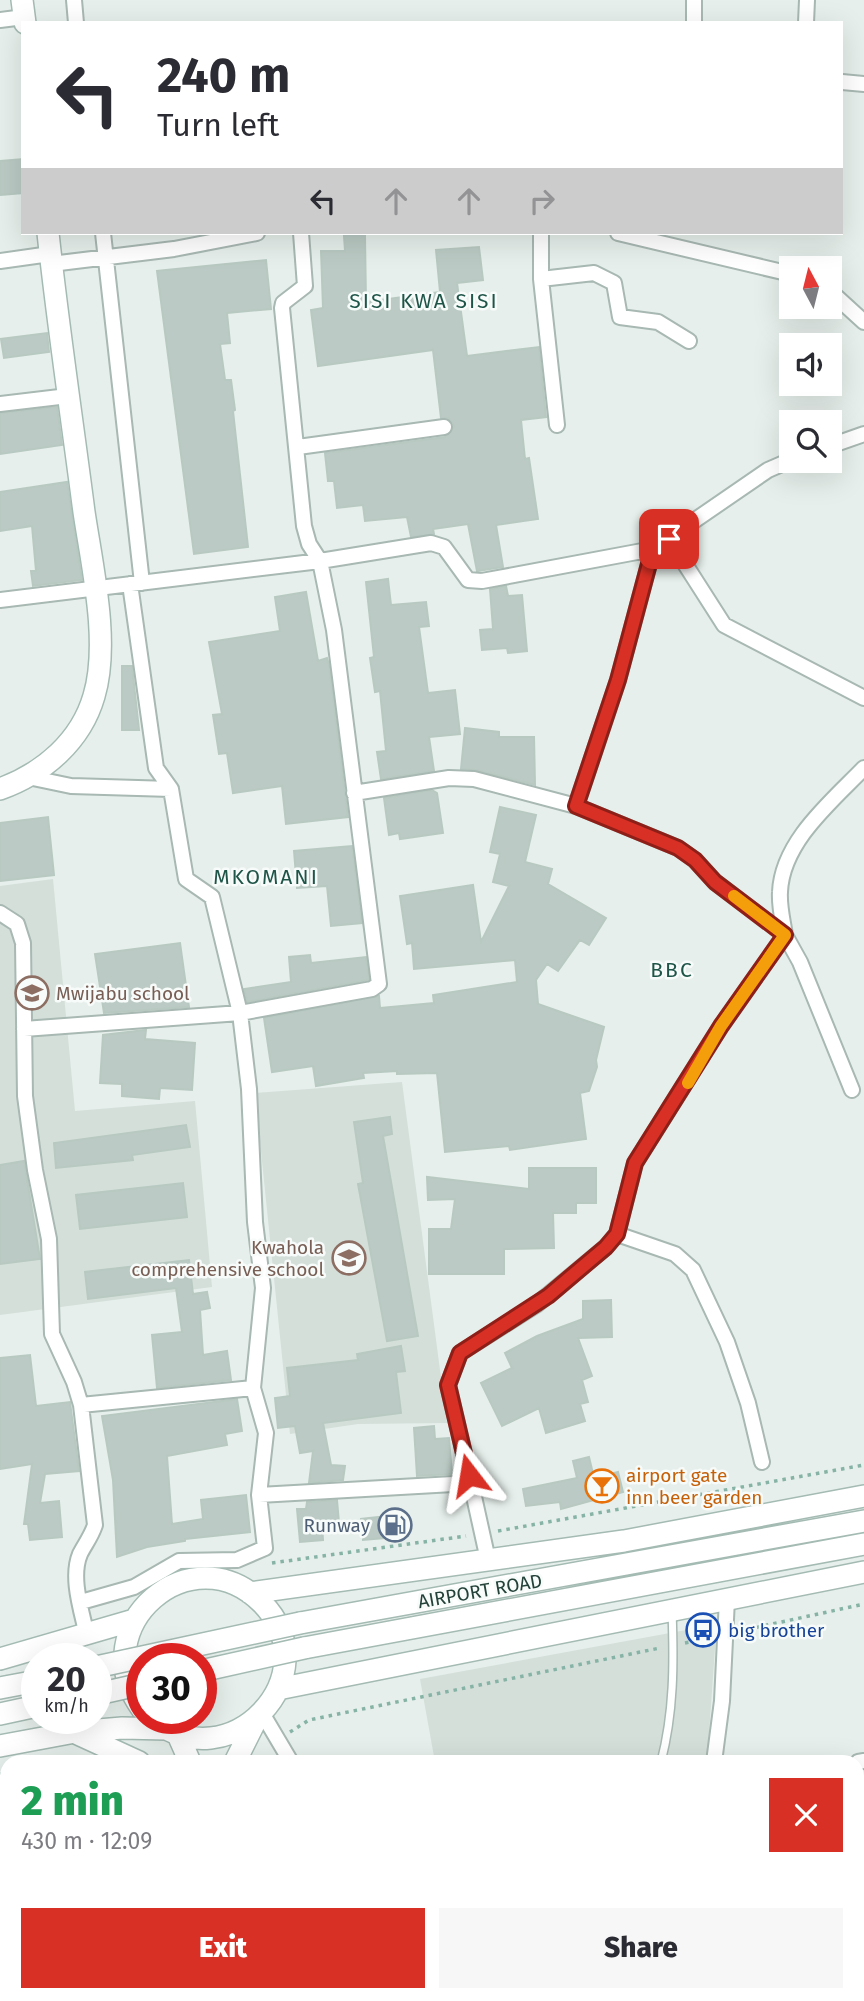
<!DOCTYPE html>
<html lang="en">
<head>
<meta charset="utf-8">
<style>
  :root { --surface:#fff; --page:#f7f7f7; --text:#2b2b33; --muted:#7c7c81; --accent:#d93025 }
  body { margin:0; font-family:"Fira Sans",sans-serif; background:var(--page); color:var(--text); height:100vh; display:flex; flex-direction:column; font-size:26px; white-space:nowrap }
  * { box-sizing:border-box; margin:0 }
  p { font-size:23px; color:var(--muted) }
  .icon { flex:none; width:38px; height:38px; fill:none; stroke:currentColor; stroke-width:2; stroke-linecap:round; stroke-linejoin:round }
  .map { position:relative; flex:1; overflow:hidden }
  .drawer { position:absolute; left:0px; top:1755px; width:864px; height:247px; display:flex; flex-direction:column; background:var(--surface); border-radius:21px 21px 0 0; box-shadow:0 7px 28px #0002 }
  .drawer>* { flex:none }
  .hud { position:absolute; left:21px; top:21px; width:822px; height:214px; border-radius:0px; box-shadow:0 7px 28px #0002; background:#fff; color:var(--text); overflow:hidden }
  .needle { width:46px; rotate:353deg }
  .fabs { position:absolute; left:779px; top:256px; display:grid; gap:14px }
  .fabs a { display:grid; place-items:center; width:63px; height:63px; border-radius:0px; background:var(--surface); box-shadow:0 7px 28px #0002; font-size:35px }
  .speed { position:absolute; left:21px; top:1643px; display:flex; gap:14px; font-size:35px; font-weight:700; text-align:center }
  .speed>* { display:grid; place-content:center; width:91px; height:91px; border-radius:50%; background:var(--surface); box-shadow:0 7px 28px #0002; line-height:1 }
  .speed small { font-size:18px; font-weight:400 }
  .speed .limit { border:10px solid #d22; background:#fff; color:#111 }
  .pin { position:absolute; display:grid; place-items:center; width:60px; height:60px; color:#fff; margin:-30px; border-radius:14px; box-shadow:0 4px 10px #0006 }
  .me { position:absolute; width:77px; margin:-38px; rotate:346deg; stroke-linejoin:round; filter:drop-shadow(0 0 5px #0008) }
  .turn { display:flex; align-items:center; gap:24px; height:147px; padding:0 21px; font-size:32px }
  .turn .icon { width:91px; height:91px; stroke-width:2.5 }
  .turn b { display:block; font-size:49px; line-height:60px }
  .lanes { display:flex; align-items:center; height:66px; padding:0 21px; background:#0003; justify-content:center; gap:35px; direction:ltr }
  .lanes .off { opacity:.35 }
  .round { display:grid; place-items:center; flex:none; width:74px; height:74px; border-radius:0px; background:var(--page) }
  .headline { display:flex; align-items:center; justify-content:space-between; height:119px; padding:0 21px }
  h1 { font-size:42px; font-weight:800; line-height:52px; color:#1e9e55 }
  .button { display:flex; gap:14px; margin-top:auto; padding:14px 21px }
  .button a { flex:1; height:80px; border-radius:0px; background:var(--accent); color:#fff; font-size:28px; font-weight:800; line-height:80px; text-align:center }
  .button a+a { background:var(--page); color:var(--text) }
  .map>svg:first-child { display:block }
  .built { fill:#d4dfda }
  .building { fill:#bbcac4; stroke:#b8c9c2; stroke-width:2 }
  .lines { fill:none; stroke-linecap:round; stroke-linejoin:round }
  .service-casing { stroke:#a8b8b2; stroke-width:10 }
  .minor-casing { stroke:#a8b8b2; stroke-width:18 }
  .secondary-casing { stroke:#a4bbb3; stroke-width:24 }
  .path { stroke:#86b3a5; stroke-width:3.5; stroke-dasharray:3.5 5; stroke-linecap:butt }
  .service { stroke:#fff; stroke-width:7 }
  .minor { stroke:#fff; stroke-width:14 }
  .secondary { stroke:#fff; stroke-width:21 }
  .secondary-bridge-casing { stroke:#a4bbb3; stroke-width:24; stroke-linecap:butt }
  .secondary-bridge { stroke:#fff; stroke-width:21 }
  .route-casing { stroke:#8d1f18; stroke-width:18 }
  .route { stroke:#d93025; stroke-width:12 }
  .slow { stroke:#f59e0b; stroke-width:12 }
  .labels { text-anchor:middle; dominant-baseline:central; stroke-width:5; stroke-linejoin:round; paint-order:stroke }
  .education-label { font-size:19px; fill:#785e54; stroke:#f7fbf9; text-anchor:start }
  .food-label { font-size:19px; fill:#c56008; stroke:#f7fbf9; text-anchor:start }
  .service-label { font-size:19px; fill:#4e5e75; stroke:#f7fbf9; text-anchor:end }
  .street-label { font-size:19px; fill:#24423a; stroke:#f7fbf9 }
  .transit-label { font-size:19px; fill:#164399; stroke:#f7fbf9; text-anchor:start }
  .neighbourhood-label { font-size:21px; letter-spacing:2px; fill:#1f5548; stroke:#f7fbf9 }
</style>
</head>
<body>
<div class="map">
<svg width="864" height="2001" viewBox="0 0 864 2001">
  <rect width="100%" height="100%" fill="#e6efeb"/>
  <!-- built -->
  <path class="built" d="M53,879L75,1111L195,1101L212,1287L0,1315V886Z
    M402,1082L447,1423L358,1424L290,1434L255,1093Z
    M708,1626L716,1634L707,1762H435L420,1679Z"/>
  <!-- building -->
  <path class="building" d="M23,159V193L0,195V161Z
    M344,236H365L366,302L440,292L436,250L479,247L483,280L457,283L467,356L539,347L546,417L521,420L525,459L529,458L538,519L496,525L503,567L477,571L468,524L433,529L434,534L411,537L407,517L365,521L363,505L337,508L334,481H328L325,453L445,437L454,426L448,418H441L433,350L318,366L311,310L323,308L321,251H345Z
    M266,260L271,309L227,313L230,343L220,344L225,380H231L235,410L233,411L248,547L194,554L157,271Z
    M47,333L49,352L4,358L1,339Z
    M57,407L62,445L0,454V413Z
    M67,482L82,580L33,586L31,571H36L32,526L0,531V492Z
    M388,579L391,605L426,602L429,626L419,627L428,693L455,690L460,734L429,737L434,771L381,779L377,752L386,751L380,691L375,692L370,658L374,657L366,582Z
    M506,586L508,596L522,595L527,651L508,653L507,648L482,650L480,630L493,629L490,589Z
    M306,592L318,661L327,658L329,665L348,817L286,824L282,786L233,793L227,753L219,754L213,715L222,714L209,642L280,631L275,597Z
    M122,666H132L139,730H122Z
    M465,728L499,732V737H534L535,785L476,770L461,769Z
    M432,790L437,793L443,833L400,839L399,833L389,835L384,798Z
    M500,807L536,815L525,862L552,869L548,884L606,918L589,945L580,940L558,971L547,964L536,980L538,1004L604,1027L596,1060L597,1067L589,1091L580,1093L586,1139L510,1150L509,1146L445,1152L437,1073L397,1074V1071L363,1073L364,1078L316,1086L313,1066L272,1072L264,1018L379,996L380,1008L434,1003L433,995L517,982L515,960L414,969L412,943L407,944L400,896L473,885L481,942L509,886L493,882L500,854L490,852Z
    M48,817L54,875L0,881V823Z
    M352,846L362,923L331,926L327,886L297,888L294,851Z
    M180,943L189,1007L104,1013L95,954Z
    M310,955L311,963L366,957L369,980L247,1002L244,989L291,982L289,957Z
    M146,1030L145,1039L195,1043L192,1090L160,1088L159,1099L122,1096V1084L100,1083L103,1035Z
    M390,1117L392,1134L383,1136L418,1336L387,1341L358,1184L363,1183L354,1122Z
    M186,1125L190,1147L132,1155L133,1160L56,1168L54,1143Z
    M24,1161L40,1259L0,1264V1165Z
    M529,1168H596V1203H576V1213H553L554,1248L504,1249V1274H429V1229H451L455,1199L428,1200L427,1177L529,1189Z
    M183,1183L187,1217L80,1229L76,1195Z
    M189,1260L193,1294L207,1292L210,1308L200,1310L203,1355L227,1351L231,1380L157,1388L152,1335L182,1332L176,1288L88,1299L85,1272Z
    M611,1300L612,1337L578,1338L592,1376L582,1380L588,1402L580,1404L585,1421L546,1433L539,1408L502,1426L481,1383L512,1368L505,1353L537,1336L583,1319V1301Z
    M401,1346L405,1371L396,1372L401,1413L323,1423L331,1465L345,1466L343,1480L309,1483L313,1451L300,1453L295,1426L278,1428L275,1398L290,1396L287,1368L358,1360L357,1354Z
    M30,1355L36,1406L70,1402L79,1471L45,1474L40,1503L59,1501L62,1537L30,1540L28,1524H24L32,1464L0,1469V1358Z
    M237,1399L242,1431L225,1434L227,1445L167,1456L172,1524L203,1519L201,1500L246,1495L250,1532L185,1539V1541L147,1547L117,1557L113,1480L102,1416Z
    M434,1426L435,1439L449,1438L452,1474L417,1476L414,1428Z
    M589,1457L594,1478L618,1472L623,1492L561,1509L560,1502L526,1506L523,1489L577,1478L573,1461Z
    M337,1500L339,1523L322,1524L323,1540L300,1542L297,1509H306L307,1502Z
    M405,1514L408,1536L363,1540L361,1519Z"/>
  <g class="lines">
    <defs>
      <path id="service" d="M661,1762C674,1712 674,1663 672,1611"/>
      <path id="minor" d="M74,0L76,23
        M694,0V23
        M0,20L24,17
        M806,23L807,0
        M842,82L864,84
        M103,233L142,583
        M618,233L791,274
        M0,261L50,254
        M51,264L174,249L257,233
        M541,279V233
        M830,291L864,322
        M0,404L68,396
        M557,425L541,279L594,273L614,283L620,317L658,322L689,341
        M830,446L864,434
        M298,447L444,427
        M669,539L724,625L864,698
        M0,600L320,561L431,543L444,547L468,580L482,581L653,549L768,470L791,460
        M28,777L71,786L171,789
        M354,793L449,778L474,779L576,806L678,848L695,860L715,882L785,935L800,962L852,1090
        M576,806L618,680L653,549
        M0,913L17,924L23,943L25,1096L35,1170L49,1239L52,1334L74,1382L81,1405L95,1525C91,1537 85,1544 80,1554C70,1578 82,1612 87,1636
        M24,1029L240,1013L372,989L379,984L334,630L320,561L309,544L304,526L282,308L283,303L305,286L301,233
        M617,1234L675,1254L693,1270L727,1342L748,1403L762,1462
        M81,1405L253,1388
        M471,1483L488,1560
        M259,1495L471,1483L448,1385L460,1353L536,1305L606,1247L617,1234L635,1163L721,1026L785,935C783,921 779,907 780,892C782,842 831,802 864,768
        M81,1602L134,1587L179,1561L237,1560L265,1548L259,1495L266,1433L253,1388L263,1288L255,1222L249,1089L240,1013L212,897L186,879L171,789L156,768L130,584
        M262,1713L291,1762
        M714,1762L722,1701L727,1599
        M858,1762L864,1761
        M386,1995L387,2001
        M682,2001V1995"/>
      <path id="secondary" d="M22,0L25,23
        M0,789C44,773 81,741 94,696C110,643 92,566 84,512C72,419 58,326 48,233
        M250,1593L624,1541L864,1496
        M300,1623L864,1521
        M304,1648L864,1544
        M0,1659L134,1620
        M0,1688L37,1681
        M278,1689L864,1572
        M142,1709C82,1626 192,1532 262,1603C332,1675 228,1784 151,1718
        M0,1714L37,1706
        M78,1734L139,1762
        M178,1735L190,1762
        M0,1746L75,1732L122,1728L166,1729
        M235,1762L256,1720
        M197,1995V2001
        M226,2001L227,1995"/>
    </defs>
    <!-- service casing -->
    <use href="#service" class="service-casing"/>
    <!-- minor casing -->
    <use href="#minor" class="minor-casing"/>
    <!-- secondary casing -->
    <use href="#secondary" class="secondary-casing"/>
    <!-- path -->
    <path class="path" d="M498,1531L864,1465
      M272,1563L466,1536
      M740,1631L864,1604
      M685,1643L711,1638
      M290,1732L309,1720L660,1648
      M67,1762H71
      M0,1774L7,1773
      M169,2001V1995
      M254,2001V1995"/>
    <!-- service -->
    <use href="#service" class="service"/>
    <!-- minor -->
    <use href="#minor" class="minor"/>
    <!-- secondary -->
    <use href="#secondary" class="secondary"/>
    <defs>
      <path id="secondary-bridge" d="M96,1667L300,1623
        M201,1671L304,1648
        M102,1693L142,1684"/>
    </defs>
    <!-- secondary-bridge casing -->
    <use href="#secondary-bridge" class="secondary-bridge-casing"/>
    <!-- secondary-bridge -->
    <use href="#secondary-bridge" class="secondary-bridge"/>
  </g>
  <g class="lines">
    <defs>
      <path id="route" d="M469,1475L448,1385L460,1353L548,1296L606,1247L617,1234L635,1163L721,1026L785,935L715,882L695,860L678,848L576,806L618,680L653,549L669,539"/>
    </defs>
    <!-- route casing -->
    <use href="#route" class="route-casing"/>
    <!-- route -->
    <use href="#route" class="route"/>
    <!-- slow -->
    <path class="slow" d="M688,1083L721,1026L785,935L734,896"/>
  </g>
  <!-- icons -->
  <defs>
    <symbol id="school-ring" viewBox="-11 -11 22 22"><circle r="9.5" fill="#f7fbf9" stroke="#8d6e63" stroke-width="1.5"/><path d="M0-5L7-2L0 1L-7-2ZM-4 1L0 2.5L4 1V4Q0 6-4 4Z" fill="#8d6e63"/></symbol>
    <symbol id="bar-ring" viewBox="-11 -11 22 22"><circle r="9.5" fill="#f7fbf9" stroke="#e8710a" stroke-width="1.5"/><path d="M-6-5H6L.8 .8V4.5H3.5V6h-7V4.5H-.8V.8Z" fill="#e8710a"/></symbol>
    <symbol id="fuel-ring" viewBox="-11 -11 22 22"><circle r="9.5" fill="#f7fbf9" stroke="#5c6f8a" stroke-width="1.5"/><path d="M-5.5-6h7V0h2V4h1.3V-2.5L3-4.5l.8-.8L6-3V5H2.5V1h-1V6h-7ZM-4.2-4.7v3.2H.2V-4.7Z" fill="#5c6f8a"/></symbol>
    <symbol id="bus-ring" viewBox="-11 -11 22 22"><circle r="9.5" fill="#f7fbf9" stroke="#1a4fb4" stroke-width="1.5"/><path d="M-5-6H5V4H4V6H2V4H-2V6H-4V4H-5ZM-3.5-4V0h7V-4ZM-3.5 1.2v1.5H-2V1.2ZM2 1.2v1.5H3.5V1.2Z" fill="#1a4fb4"/></symbol>
  </defs>
  <g fill-rule="evenodd">
    <use href="#school-ring" x="13" y="974" width="38" height="38"/>
    <use href="#school-ring" x="330" y="1239" width="38" height="38"/>
    <use href="#bar-ring" x="583" y="1467" width="38" height="38"/>
    <use href="#fuel-ring" x="376" y="1506" width="38" height="38"/>
    <use href="#bus-ring" x="684" y="1611" width="38" height="38"/>
  </g>
  <g class="labels">
    <!-- education labels -->
    <g class="education-label">
      <text x="56" y="993">Mwijabu school</text>
      <text x="324" y="1247" text-anchor="end">Kwahola<tspan x="324" dy="22">comprehensive school</tspan></text>
    </g>
    <!-- food labels -->
    <g class="food-label">
      <text x="626" y="1475">airport gate<tspan x="626" dy="22">inn beer garden</tspan></text>
    </g>
    <!-- service labels -->
    <g class="service-label">
      <text x="370" y="1525">Runway</text>
    </g>
    <!-- street labels -->
    <g class="street-label">
      <text transform="translate(480 1591) rotate(-10)">AIRPORT ROAD</text>
    </g>
    <!-- transit labels -->
    <g class="transit-label">
      <text x="728" y="1630">big brother</text>
    </g>
    <!-- neighbourhood labels -->
    <g class="neighbourhood-label">
      <text x="424" y="301">SISI KWA SISI</text>
      <text x="266" y="877">MKOMANI</text>
      <text x="672" y="970">BBC</text>
    </g>
  </g>
</svg>
<div class="fabs">
<a><svg class="needle" viewBox="-14 -14 28 28"><path d="M0-13l5 13h-10z" fill="#e53935"/><path d="M0 13l5-13h-10z" fill="#7c7c81"/></svg></a>
<a><svg class="icon" aria-label="sound" viewBox="0 0 24 24"><path d="M4 9h4l5-4v14l-5-4H4zM17 9q2 3 0 6"/></svg></a>
<a><svg class="icon" aria-label="search" viewBox="0 0 24 24"><circle cx="10" cy="10" r="6"/><path d="M15 15l6 6"/></svg></a>
</div>
<div class="speed"><div>20<small>km/h</small></div><div class="limit">30</div></div>
<div class="pin" style="left:669px;top:539px;background:#d93025"><svg class="icon" aria-label="arrive" viewBox="0 0 24 24"><path d="M6 21V4h12l-3 4 3 4H6"/></svg></div>
<svg class="me" style="left:469px;top:1475px" viewBox="-20 -20 40 40"><path d="M0-17L14 15 0 8-14 15z" fill="#d93025" stroke="#fff" stroke-width="4"/></svg>
<div class="hud">
<div class="turn"><svg class="icon" aria-label="left" viewBox="0 0 24 24"><path d="M17 20v-9H6M10 6l-5 5 5 5"/></svg><div><b>240 m</b>Turn left</div></div>
<div class="lanes"><svg class="icon" aria-label="left" viewBox="0 0 24 24"><path d="M17 20v-9H6M10 6l-5 5 5 5"/></svg><svg class="icon off" aria-label="ahead" viewBox="0 0 24 24"><path d="M12 20V5M6 11l6-6 6 6"/></svg><svg class="icon off" aria-label="ahead" viewBox="0 0 24 24"><path d="M12 20V5M6 11l6-6 6 6"/></svg><svg class="icon off" aria-label="right" viewBox="0 0 24 24"><path d="M7 20v-9h11M14 6l5 5-5 5"/></svg></div>
</div>
<section class="drawer">
<div class="headline"><div><h1>2 min</h1><p>430 m · 12:09</p></div><a class="round" style="background:#d93025;color:#fff"><svg class="icon" aria-label="close" viewBox="0 0 24 24"><path d="M6 6l12 12M18 6L6 18"/></svg></a></div>
<div class="button"><a>Exit</a><a>Share</a></div>
</section>
</div>
</body>
</html>
